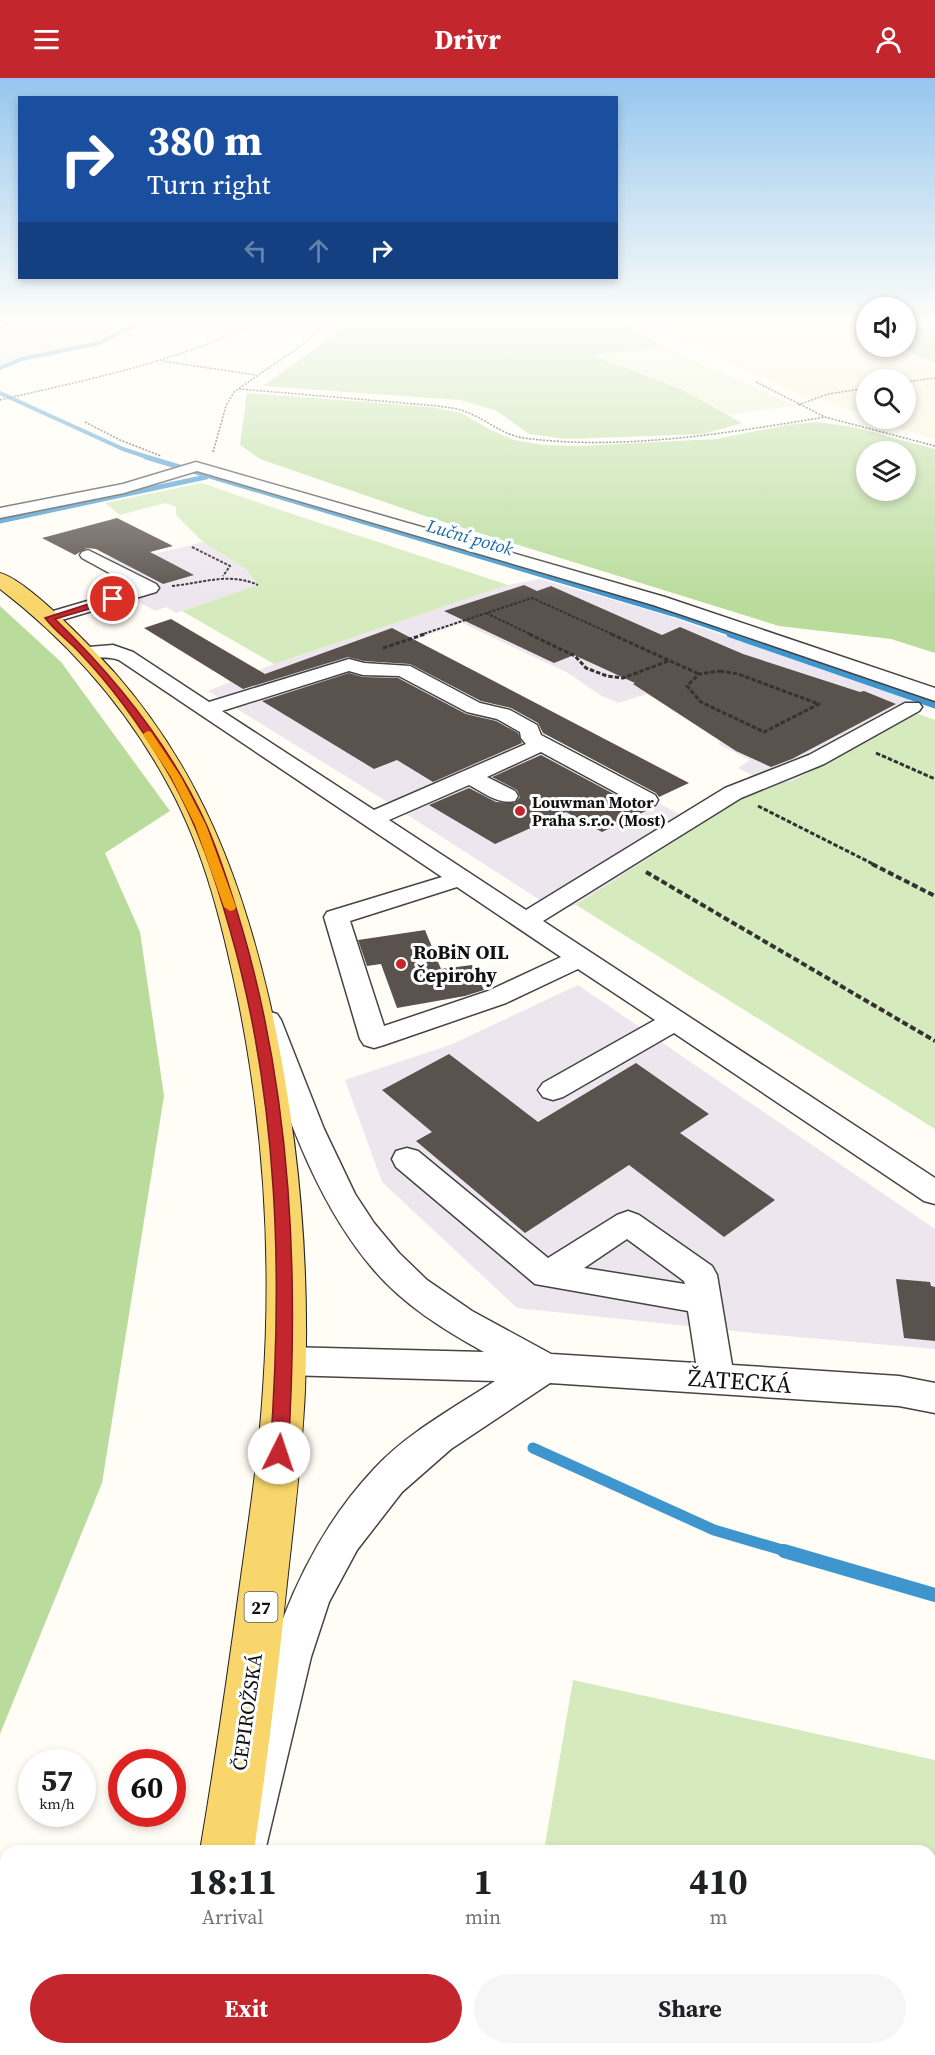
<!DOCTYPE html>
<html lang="en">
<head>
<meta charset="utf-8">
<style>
  :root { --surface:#fff; --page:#f6f6f6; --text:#202124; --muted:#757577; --accent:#c4262e }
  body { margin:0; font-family:"Source Serif 4",serif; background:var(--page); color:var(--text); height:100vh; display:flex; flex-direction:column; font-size:22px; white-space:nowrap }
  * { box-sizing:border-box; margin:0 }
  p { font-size:20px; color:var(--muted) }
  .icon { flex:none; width:33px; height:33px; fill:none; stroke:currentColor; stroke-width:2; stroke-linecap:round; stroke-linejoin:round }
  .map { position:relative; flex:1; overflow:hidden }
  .details { position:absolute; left:0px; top:1767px; width:936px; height:210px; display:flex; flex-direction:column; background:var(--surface); border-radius:18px 18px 0 0; box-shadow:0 3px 9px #0003 }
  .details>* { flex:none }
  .banner { position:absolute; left:18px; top:18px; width:600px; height:183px; border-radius:0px; box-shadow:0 3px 9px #0003; background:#1a4fa0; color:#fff; overflow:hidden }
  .fabs { position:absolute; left:856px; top:219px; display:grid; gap:12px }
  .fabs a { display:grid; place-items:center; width:60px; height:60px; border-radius:50%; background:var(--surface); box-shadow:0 3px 9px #0003; font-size:30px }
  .speed { position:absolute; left:18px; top:1671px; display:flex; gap:12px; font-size:30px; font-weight:700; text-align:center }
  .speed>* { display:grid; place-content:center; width:78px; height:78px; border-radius:50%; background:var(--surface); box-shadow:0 3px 9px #0003; line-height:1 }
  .speed small { font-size:15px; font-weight:400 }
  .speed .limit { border:9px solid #d22; background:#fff; color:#111 }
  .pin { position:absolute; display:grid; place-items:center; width:51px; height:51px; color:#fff; margin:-26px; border:3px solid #fff; border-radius:50%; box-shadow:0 2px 6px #0007 }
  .me { position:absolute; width:66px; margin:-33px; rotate:4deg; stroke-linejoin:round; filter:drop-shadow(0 0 4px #0008) }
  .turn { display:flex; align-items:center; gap:21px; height:126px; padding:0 30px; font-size:27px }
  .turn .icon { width:78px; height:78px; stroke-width:2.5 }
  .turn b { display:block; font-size:42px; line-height:51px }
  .lanes { display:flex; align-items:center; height:57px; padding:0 30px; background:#0003; justify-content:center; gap:30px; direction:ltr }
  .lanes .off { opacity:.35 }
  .eta { display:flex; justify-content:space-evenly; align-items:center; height:102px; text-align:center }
  .eta b { font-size:36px; font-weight:700; line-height:42px }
  .action { display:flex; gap:12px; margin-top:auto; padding:12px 30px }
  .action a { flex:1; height:69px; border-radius:36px; background:var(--accent); color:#fff; font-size:24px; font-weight:700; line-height:69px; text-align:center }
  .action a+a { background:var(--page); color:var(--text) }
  header { display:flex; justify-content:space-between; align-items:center; height:78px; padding:0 30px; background:var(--accent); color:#fff; font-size:27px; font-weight:700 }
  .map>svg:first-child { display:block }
  .industrial { fill:#eee6ef }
  .farmland { fill:#f6f3d4 }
  .green { fill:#d5ebbd }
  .forest { fill:#b9dc9c; fill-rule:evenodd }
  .pitch { fill:#e6f2cf }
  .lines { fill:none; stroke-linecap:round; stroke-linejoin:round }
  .stream-far4 { stroke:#3f96cf; stroke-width:4 }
  .stream-far3 { stroke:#3f96cf; stroke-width:5 }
  .stream-far2 { stroke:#3f96cf; stroke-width:7 }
  .stream-far1 { stroke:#3f96cf; stroke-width:11 }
  .stream { stroke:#3f96cf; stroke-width:14 }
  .building { fill:#5a524d }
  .minor-casing { stroke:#444; stroke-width:3 }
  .major-casing { stroke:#222; stroke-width:2 }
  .path-far3 { stroke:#333; stroke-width:1.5; stroke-dasharray:2 1.5; stroke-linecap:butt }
  .path-far2 { stroke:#333; stroke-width:2; stroke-dasharray:3 1.5; stroke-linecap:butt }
  .path-far1 { stroke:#333; stroke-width:3; stroke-dasharray:4.5 2; stroke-linecap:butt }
  .path { stroke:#333; stroke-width:4; stroke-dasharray:6 3; stroke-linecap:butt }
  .minor { fill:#fff; fill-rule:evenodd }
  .major { fill:#f9d66b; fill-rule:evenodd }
  .route { fill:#c4262e; stroke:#7f191e; stroke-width:1.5 }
  .slow { fill:#f59e0b }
  .poi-dot { fill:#c4262e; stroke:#fff; stroke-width:2 }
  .labels { text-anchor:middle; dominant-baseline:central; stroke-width:6; stroke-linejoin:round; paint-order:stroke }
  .far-poi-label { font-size:16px; font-weight:bold; fill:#111; stroke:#fff; text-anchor:start }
  .far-water-label { font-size:18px; font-style:italic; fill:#1768a6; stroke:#fff }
  .shield { fill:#fff; stroke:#585858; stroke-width:1.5 }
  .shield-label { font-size:18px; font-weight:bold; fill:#111 }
  .poi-label { font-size:20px; font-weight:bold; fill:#111; stroke:#fff; text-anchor:start }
  .street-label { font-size:20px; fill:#111; stroke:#fff }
  .near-street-label { font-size:24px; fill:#111; stroke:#fff }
</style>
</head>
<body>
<header><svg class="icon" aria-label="menu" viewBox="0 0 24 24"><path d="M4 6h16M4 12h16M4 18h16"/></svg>Drivr<svg class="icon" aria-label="person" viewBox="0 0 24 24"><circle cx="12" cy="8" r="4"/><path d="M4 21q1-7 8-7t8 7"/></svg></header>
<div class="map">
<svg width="935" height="1977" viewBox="0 0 935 1977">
  <rect width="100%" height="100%" fill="#fffdf5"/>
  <!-- industrial -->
  <path class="industrial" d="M0,243H128L101,261L0,286Z
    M203,464L247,492L258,507L182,533L176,535L166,529L155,533L130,519L145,515L92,484L138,471L150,477Z
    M540,501L668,538L926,628L791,704H765L738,690L750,682L718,666L721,664L647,616L618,625L600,617L568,595L462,545L380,574L699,747L576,827L557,833L389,725L208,613L274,586L508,507Z
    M578,907L935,1151V1271L763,1256L517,1230L382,1104L345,1002L450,967Z"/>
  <!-- farmland -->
  <path class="farmland" d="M648,243H833L867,258V268L893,269L935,286V360L889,348L875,341L906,340V302H867V337L800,317L687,265Z"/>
  <!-- green -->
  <path class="green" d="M202,405C303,441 406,472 508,507L274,586L182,533L258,507L247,492L203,464L176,437V429L165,425L120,437L105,425Z
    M916,635L935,642V1051L576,827L765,704H791Z
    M573,1602L935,1682V1977H508L509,1971H930V1773H544Z"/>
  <!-- forest -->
  <path class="forest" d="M348,243H621L664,269L594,278L681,311L742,345L704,356L565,361L529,356L497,333L460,322L263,308L327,262Z
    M906,243H935V285L898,269L906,268Z
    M247,315L431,329L461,335L491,352L514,362L544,367L579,368L716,361L787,347L817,344L853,349L935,371V575L891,561L779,548L428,439L260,381L240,367ZM867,374H906V412H867Z
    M0,528L61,584L170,733L105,775L140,854L164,1018L102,1405L0,1656Z"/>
  <!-- pitch -->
  <path class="pitch" d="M664,269L794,327L729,337L681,311L593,277Z"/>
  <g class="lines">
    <!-- stream-far4 -->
    <path class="stream-far4" d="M0,290L22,281L99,265L143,243
      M0,315L123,371L150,380"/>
    <!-- stream-far3 -->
    <path class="stream-far3" d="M146,379L673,536L735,557
      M0,443L206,399"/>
    <!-- stream-far2 -->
    <path class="stream-far2" d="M730,556L935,627"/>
    <!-- stream-far1 -->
    <path class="stream-far1" d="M533,1370L714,1452L789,1474"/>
    <!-- stream -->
    <path class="stream" d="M784,1473L935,1517"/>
  </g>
  <!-- building -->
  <path class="building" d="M117,440L173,468L150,474L194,497L163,506L96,471L87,470L75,477L42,460Z
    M524,507L537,513L551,508L662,557L680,549L743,576L860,614L864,613L896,626L792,681L771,689L736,673L633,606L635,605L574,577L554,585L444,533Z
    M171,541L265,596L392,550L689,705L659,719L656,715L543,655L538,645L511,630L481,623L410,586L364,583L348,579L243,611L144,550Z
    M349,595L363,599L398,600L466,636L496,643L518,655L522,665L433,704L397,682L374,691L262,623Z
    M541,677L638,729L650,731L602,754L566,734L495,766L429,727L469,710L496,724L515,725L520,719L517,712L492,699Z
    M425,852L441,891L472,887L484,912L465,918L397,930L381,886L367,888L358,862Z
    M449,976L538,1044L636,985L709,1036L680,1055L775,1122L724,1159L629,1087L525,1155L416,1063L432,1054L382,1012Z
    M896,1201L930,1204L931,1208L935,1209V1263L904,1260Z"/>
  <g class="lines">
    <defs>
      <path id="minor" d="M0,243H14L0,249Z
        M196,384L665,519L935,610V623L653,527L197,393L124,415L0,440V430L123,406Z
        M88,472L156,506L159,510L156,514L55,544H43L40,540L43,536L135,509L82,480L80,477L82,474Z
        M113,567L133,574L209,624L349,581L364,585L410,588L480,625L510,632L537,647L541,657L655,717L658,722L655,727L647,729L639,727L541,674L487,699L515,713L518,718L515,723C498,727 483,714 469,707L389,742L526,832L725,710L809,677L905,625H919L922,629L919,633L824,686L741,720L543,843L935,1100V1126L924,1123L674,955L563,1019L553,1022L543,1019L538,1012L543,1005L655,942L578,891L506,925L384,967L374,970L364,967L360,961L324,839L327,834L442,799L119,582C105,577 91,582 76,578L74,574L76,570ZM349,593L363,597L399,598L467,634L497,641L520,654L521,660L526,666L374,732L222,633ZM457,809L561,879L488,913L384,948L350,843Z
        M267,933L277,936L281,942L324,1051L355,1116L374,1145L399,1175L427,1202L472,1233L551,1276L696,1285L688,1233L535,1206L396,1089L392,1081L396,1073L407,1070L418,1073L548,1180L617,1137L628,1133L639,1137L712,1188L717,1197L732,1287L899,1298L935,1305V1335L899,1328L550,1305L451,1371L402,1414L357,1472L329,1524L311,1579L265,1773H217C253,1639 275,1496 374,1391C407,1355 454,1330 495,1303L285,1297L272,1293L267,1283L272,1273L285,1269L484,1274C444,1252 404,1227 374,1192C313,1121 285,1028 253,942L257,936ZM627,1161L684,1203L685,1206L584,1190Z"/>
      <path id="major" d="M0,495C28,502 93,571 114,594C199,691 240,797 269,921C298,1049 310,1182 305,1313C302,1377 294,1441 287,1505C278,1595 267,1684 254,1773H200C215,1684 228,1595 240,1506C249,1441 259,1376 263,1311C272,1181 264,1049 238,921C223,849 205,775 170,710C128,631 70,565 0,511Z
        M163,1971H223L222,1977H162Z"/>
    </defs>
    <!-- minor casing -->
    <use href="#minor" class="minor-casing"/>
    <!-- major casing -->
    <use href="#major" class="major-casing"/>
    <!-- path-far3 -->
    <path class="path-far3" d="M162,283L256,297
      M756,304L825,339L935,368
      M906,304L935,300
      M239,311L439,328C448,330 458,330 466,334C486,341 502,357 524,360C622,373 728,355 825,339
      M0,322C89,301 178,284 260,243
      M798,327L828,316L867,310
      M85,344L120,362L161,378
      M213,374L226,328L234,314L306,264L328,243"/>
    <!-- path-far2 -->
    <path class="path-far2" d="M192,469L230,488L223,498
      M172,508C202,505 229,494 258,507
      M486,535L532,557
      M420,557L532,520L614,557"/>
    <!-- path-far1 -->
    <path class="path-far1" d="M529,556L575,578L586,590L607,598L623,600L668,583
      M611,556L699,596
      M383,570L425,556
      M720,593L738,596L819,626L764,654L701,624L687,608L699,596Z
      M876,675L935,701
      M758,728L875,787"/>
    <!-- path -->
    <path class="path" d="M872,786L935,818
      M646,794L935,963"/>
    <!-- minor -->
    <use href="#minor" class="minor"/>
    <!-- major -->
    <use href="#major" class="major"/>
  </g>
  <!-- sky -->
  <linearGradient id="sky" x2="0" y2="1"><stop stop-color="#95c6ee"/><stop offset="0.47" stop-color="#fffefa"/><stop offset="1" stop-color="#fffefa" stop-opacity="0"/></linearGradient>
  <rect width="935" height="520" fill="url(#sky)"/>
  <!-- route -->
  <path class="route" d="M113,518L118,521L116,523L55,541C116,600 172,670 207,748C221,781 232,816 242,850C292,1020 299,1199 288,1375L285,1380L279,1383L272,1380L270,1375C283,1200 279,1022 230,852C215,799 198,748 171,700C146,656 115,612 80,575C69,563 55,553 45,540Z"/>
  <!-- slow -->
  <path class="slow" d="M148,653L151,654L181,699L206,747L236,829L234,832L230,833L224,829L195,747L171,699L143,656Z"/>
  <!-- markers -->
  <g class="poi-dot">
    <circle cx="520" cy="733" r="6"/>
    <circle cx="401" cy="886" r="6"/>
  </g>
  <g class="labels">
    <!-- far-poi labels -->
    <g class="far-poi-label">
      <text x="532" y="724">Louwman Motor<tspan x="532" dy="18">Praha s.r.o. (Most)</tspan></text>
    </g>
    <!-- far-water labels -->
    <g class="far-water-label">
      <text transform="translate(470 459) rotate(16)">Luční potok</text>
    </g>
    <!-- shield labels -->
    <rect class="shield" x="244.5" y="1514" width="33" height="30" rx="4.5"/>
    <g class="shield-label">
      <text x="261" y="1529">27</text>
    </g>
    <!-- poi labels -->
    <g class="poi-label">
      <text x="413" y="874">RoBiN OIL<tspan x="413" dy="23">Čepirohy</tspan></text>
    </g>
    <!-- street labels -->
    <g class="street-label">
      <text transform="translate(247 1634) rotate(-82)">ČEPIROŽSKÁ</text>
    </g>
    <!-- near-street labels -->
    <g class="near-street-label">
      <text transform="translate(740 1303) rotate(4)">ŽATECKÁ</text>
    </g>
  </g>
</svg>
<div class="fabs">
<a><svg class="icon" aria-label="sound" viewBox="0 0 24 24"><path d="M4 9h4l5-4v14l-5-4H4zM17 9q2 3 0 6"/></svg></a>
<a><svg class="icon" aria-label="search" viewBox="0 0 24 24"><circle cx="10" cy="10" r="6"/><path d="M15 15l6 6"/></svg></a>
<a><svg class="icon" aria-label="layers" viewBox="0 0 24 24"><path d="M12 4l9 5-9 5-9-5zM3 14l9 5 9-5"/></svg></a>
</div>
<div class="speed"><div>57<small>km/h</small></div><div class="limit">60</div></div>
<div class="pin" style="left:113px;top:521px;background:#d93025"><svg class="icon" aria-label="arrive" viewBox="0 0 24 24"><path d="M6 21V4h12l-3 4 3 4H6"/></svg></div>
<svg class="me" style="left:279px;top:1375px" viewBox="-20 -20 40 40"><circle r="19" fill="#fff"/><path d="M0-13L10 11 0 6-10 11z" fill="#c4262e"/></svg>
<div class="banner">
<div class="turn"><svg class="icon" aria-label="right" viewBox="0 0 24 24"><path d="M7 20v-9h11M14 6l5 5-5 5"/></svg><div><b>380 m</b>Turn right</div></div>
<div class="lanes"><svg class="icon off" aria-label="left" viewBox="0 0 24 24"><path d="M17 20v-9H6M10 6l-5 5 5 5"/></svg><svg class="icon off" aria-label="ahead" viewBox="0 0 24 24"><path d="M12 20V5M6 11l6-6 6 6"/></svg><svg class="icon" aria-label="right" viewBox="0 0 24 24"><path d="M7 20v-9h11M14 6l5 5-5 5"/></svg></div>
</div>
<section class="details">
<div class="eta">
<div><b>18:11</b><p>Arrival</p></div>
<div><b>1</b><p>min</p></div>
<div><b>410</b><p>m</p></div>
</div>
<div class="action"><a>Exit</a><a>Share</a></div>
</section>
</div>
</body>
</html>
